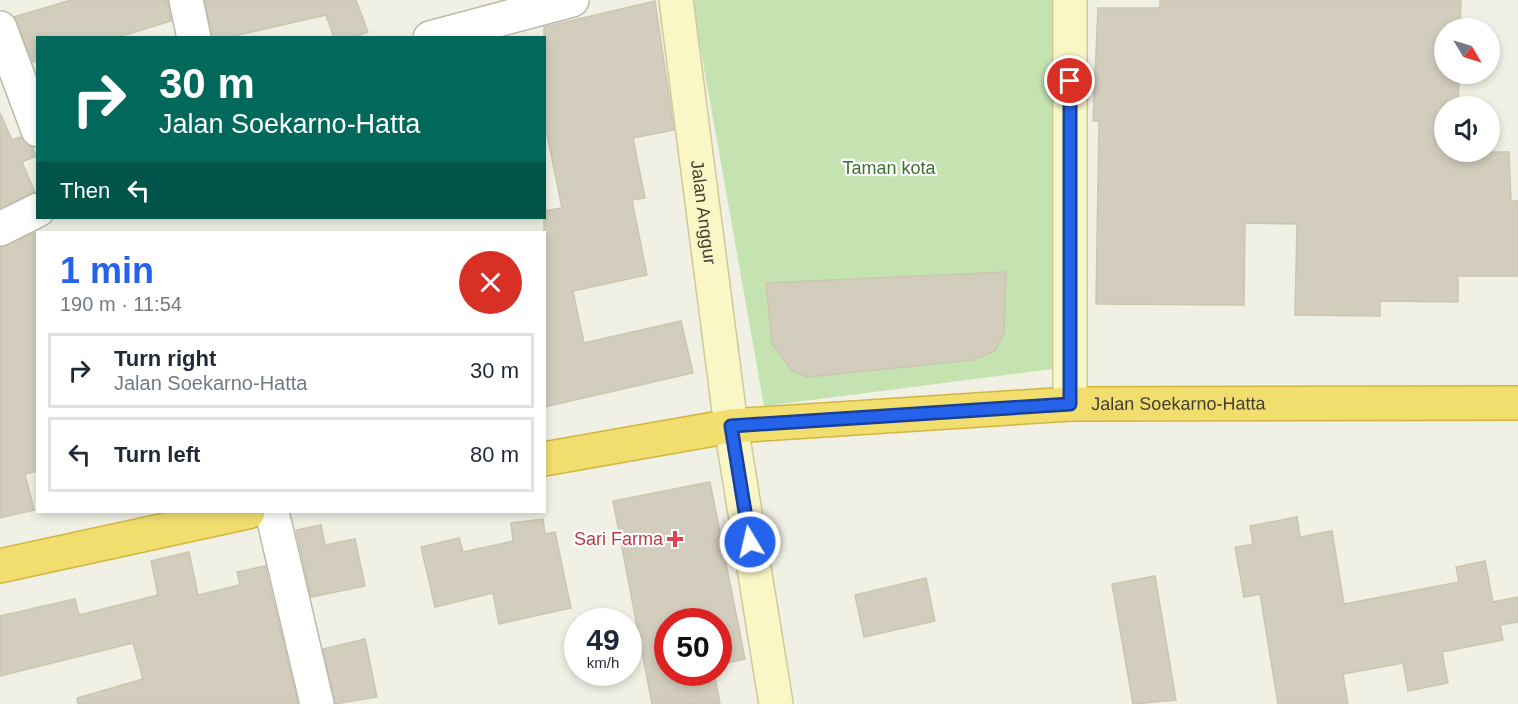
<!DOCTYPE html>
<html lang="en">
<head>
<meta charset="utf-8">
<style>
  :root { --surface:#fff; --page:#f6f6f7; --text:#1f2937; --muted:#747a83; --line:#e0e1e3; --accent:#2563eb }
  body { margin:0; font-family:Arial,sans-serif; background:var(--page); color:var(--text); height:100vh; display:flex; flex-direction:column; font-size:22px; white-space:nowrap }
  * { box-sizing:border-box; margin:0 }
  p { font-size:20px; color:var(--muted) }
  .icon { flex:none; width:33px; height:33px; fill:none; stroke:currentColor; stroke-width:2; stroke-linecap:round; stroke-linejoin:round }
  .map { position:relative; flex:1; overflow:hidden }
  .details { position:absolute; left:36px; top:231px; width:510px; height:282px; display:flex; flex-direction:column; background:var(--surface); border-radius:0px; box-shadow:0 3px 9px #0003 }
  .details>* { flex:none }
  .guide { position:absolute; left:36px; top:36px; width:510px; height:183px; border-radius:0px; box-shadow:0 3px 9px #0003; background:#00695c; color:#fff; overflow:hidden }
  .needle { width:39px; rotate:128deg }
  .fabs { position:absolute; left:1434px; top:18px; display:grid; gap:12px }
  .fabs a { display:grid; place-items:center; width:66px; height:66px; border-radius:50%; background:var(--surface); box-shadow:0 3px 9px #0003; font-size:30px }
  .speed { position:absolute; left:564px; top:608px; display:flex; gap:12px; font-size:30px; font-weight:700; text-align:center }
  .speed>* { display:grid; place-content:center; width:78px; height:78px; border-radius:50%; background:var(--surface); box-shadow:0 3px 9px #0003; line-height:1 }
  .speed small { font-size:15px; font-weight:400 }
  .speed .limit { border:9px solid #d22; background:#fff; color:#111 }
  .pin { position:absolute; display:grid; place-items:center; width:51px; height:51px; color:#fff; margin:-26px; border:3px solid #fff; border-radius:50%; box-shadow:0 2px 6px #0007 }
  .me { position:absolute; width:66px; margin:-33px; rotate:351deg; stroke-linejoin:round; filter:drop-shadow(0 0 4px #0008) }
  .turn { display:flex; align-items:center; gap:21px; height:126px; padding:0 24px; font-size:27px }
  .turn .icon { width:78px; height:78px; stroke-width:2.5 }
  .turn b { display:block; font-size:42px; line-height:51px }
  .then { display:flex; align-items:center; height:57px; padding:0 24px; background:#0003; gap:12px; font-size:22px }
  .round { display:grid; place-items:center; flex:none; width:63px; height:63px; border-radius:32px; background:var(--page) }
  .summary { display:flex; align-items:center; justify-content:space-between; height:102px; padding:0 24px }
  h1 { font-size:36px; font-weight:700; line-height:45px; color:var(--accent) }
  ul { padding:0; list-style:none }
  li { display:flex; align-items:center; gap:18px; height:75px; margin:0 12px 9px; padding:0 12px; border:3px solid var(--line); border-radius:0px }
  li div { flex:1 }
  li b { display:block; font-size:22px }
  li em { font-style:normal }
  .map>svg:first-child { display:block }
  .green { fill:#c4e3b1 }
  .building { fill:#d2cdbc; stroke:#ccc6b0; stroke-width:1.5 }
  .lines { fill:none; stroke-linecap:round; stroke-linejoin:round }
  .street-casing { stroke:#bcb9a9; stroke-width:36 }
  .secondary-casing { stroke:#cec998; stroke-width:36 }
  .highway-casing { stroke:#d1b540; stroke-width:36 }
  .street { stroke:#fff; stroke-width:33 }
  .secondary { stroke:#faf7c7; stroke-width:33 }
  .highway { stroke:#f2de6f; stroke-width:33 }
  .route-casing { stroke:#184099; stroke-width:15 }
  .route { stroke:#2563eb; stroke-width:10 }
  .health-dot { fill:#e0444e; stroke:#fff; stroke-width:2 }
  .labels { text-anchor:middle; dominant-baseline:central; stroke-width:4.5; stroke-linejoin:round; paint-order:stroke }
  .park-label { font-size:18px; fill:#3b702e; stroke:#fff }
  .street-label { font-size:18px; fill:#434035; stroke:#fff }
  .health-label { font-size:18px; fill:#be3a42; stroke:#fff; text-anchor:end }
</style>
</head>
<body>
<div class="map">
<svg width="1518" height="704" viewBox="0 0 1518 704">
  <rect width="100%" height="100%" fill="#f1f0e5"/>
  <!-- green -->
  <path class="green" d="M692,0H1052L1053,369L764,406Z"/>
  <!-- building -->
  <path class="building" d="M71,0H167L171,21L115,38H38V61L33,62L14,17Z
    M205,0H356L368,32L352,38H334L326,15L226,38H212Z
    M1160,0H1461L1460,28H1444V74H1459L1458,106H1444V152H1509L1511,201H1518V276H1458V302L1380,301V316L1295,315L1297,224L1245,223L1244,305L1096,304L1099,121H1093L1098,8H1160Z
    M655,1L674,130L633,138L645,198L632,200L647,275L573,291L584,343L681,321L693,373L544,407V211L562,208L544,120V27Z
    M0,113L12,140L20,137L33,148L36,156L22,162L35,192L0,208Z
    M38,231V471L25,474L34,510L0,518V248Z
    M1006,272L1004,334L995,351L973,360L808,377L792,371L772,344L766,283Z
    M710,482L745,659L718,665V621H668V672H714L720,704H652L613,501Z
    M1297,517L1300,537L1332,531L1344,604L1459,582L1456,567L1485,561L1493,602L1518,597V622L1500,625L1503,640L1442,652L1448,683L1408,691L1403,663L1343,674L1348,704H1278L1260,594L1244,597L1235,547L1253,544L1250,526Z
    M543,519L545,534L555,532L571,608L499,624L493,593L435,607L421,547L459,538L463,552L513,541L511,523Z
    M321,525L325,545L355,539L365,586L311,597L296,530Z
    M189,552L198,595L240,585L237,572L265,566L298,704H78L77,698L143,679L133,643L0,676V616L75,599L79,615L158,595L151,561Z
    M1155,576L1176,700L1133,704L1112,584Z
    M926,578L935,621L864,637L855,595Z
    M365,639L377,697L335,704L323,649Z"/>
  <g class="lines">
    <defs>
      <path id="street" d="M186,0L194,38
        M0,28L38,130
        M430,38L572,0
        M0,229L38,210
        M272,512L317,704"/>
      <g id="secondary">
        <path id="s1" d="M676,0L731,426L776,704"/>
        <path d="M1070,0V404"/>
      </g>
      <g id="highway">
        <path id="s2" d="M544,459L731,426L1070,404L1518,403"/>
        <path d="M0,566L248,512"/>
      </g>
    </defs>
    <!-- street casing -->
    <use href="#street" class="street-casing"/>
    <!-- secondary casing -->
    <use href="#secondary" class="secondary-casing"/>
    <!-- highway casing -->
    <use href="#highway" class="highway-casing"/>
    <!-- street -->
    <use href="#street" class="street"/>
    <!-- secondary -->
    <use href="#secondary" class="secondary"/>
    <!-- highway -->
    <use href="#highway" class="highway"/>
  </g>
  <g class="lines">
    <defs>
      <path id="route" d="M750,542L731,426L1070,404V81"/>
    </defs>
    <!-- route casing -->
    <use href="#route" class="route-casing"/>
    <!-- route -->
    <use href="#route" class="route"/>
  </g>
  <!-- markers -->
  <path class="health-dot" d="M672 530h6v6h6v6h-6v6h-6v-6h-6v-6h6z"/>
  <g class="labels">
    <!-- park labels -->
    <g class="park-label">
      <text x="889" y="168">Taman kota</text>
    </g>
    <!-- street labels -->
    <g class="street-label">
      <text stroke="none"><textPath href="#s1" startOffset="214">Jalan Anggur</textPath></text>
      <text stroke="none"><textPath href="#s2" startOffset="638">Jalan Soekarno-Hatta</textPath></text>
    </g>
    <!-- health labels -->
    <g class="health-label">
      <text x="663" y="539">Sari Farma</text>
    </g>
  </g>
</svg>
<div class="fabs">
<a><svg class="needle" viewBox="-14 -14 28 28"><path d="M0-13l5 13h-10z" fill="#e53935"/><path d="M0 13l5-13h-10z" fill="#747a83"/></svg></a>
<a><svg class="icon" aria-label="sound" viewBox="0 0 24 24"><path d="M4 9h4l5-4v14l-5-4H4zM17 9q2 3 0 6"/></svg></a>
</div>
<div class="speed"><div>49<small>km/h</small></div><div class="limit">50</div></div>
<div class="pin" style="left:1070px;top:81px;background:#d93025"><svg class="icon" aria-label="arrive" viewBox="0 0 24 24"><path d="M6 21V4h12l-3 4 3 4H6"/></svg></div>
<svg class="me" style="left:750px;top:542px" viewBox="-20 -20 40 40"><circle r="17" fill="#2563eb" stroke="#fff" stroke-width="3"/><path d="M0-11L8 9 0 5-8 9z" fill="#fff"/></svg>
<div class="guide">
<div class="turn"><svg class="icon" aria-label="right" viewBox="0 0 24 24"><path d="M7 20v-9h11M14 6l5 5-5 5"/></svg><div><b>30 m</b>Jalan Soekarno-Hatta</div></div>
<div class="then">Then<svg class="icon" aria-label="left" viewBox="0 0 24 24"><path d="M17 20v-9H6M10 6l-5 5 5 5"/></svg></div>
</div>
<section class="details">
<div class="summary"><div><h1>1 min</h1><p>190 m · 11:54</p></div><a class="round" style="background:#d93025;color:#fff"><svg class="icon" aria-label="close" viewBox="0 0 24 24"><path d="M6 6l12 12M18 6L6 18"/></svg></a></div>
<ul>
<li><svg class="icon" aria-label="right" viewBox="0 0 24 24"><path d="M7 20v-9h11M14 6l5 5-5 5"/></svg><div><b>Turn right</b><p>Jalan Soekarno-Hatta</p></div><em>30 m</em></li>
<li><svg class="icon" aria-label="left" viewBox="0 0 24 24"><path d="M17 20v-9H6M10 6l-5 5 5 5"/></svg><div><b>Turn left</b></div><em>80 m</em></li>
</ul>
</section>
</div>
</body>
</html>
